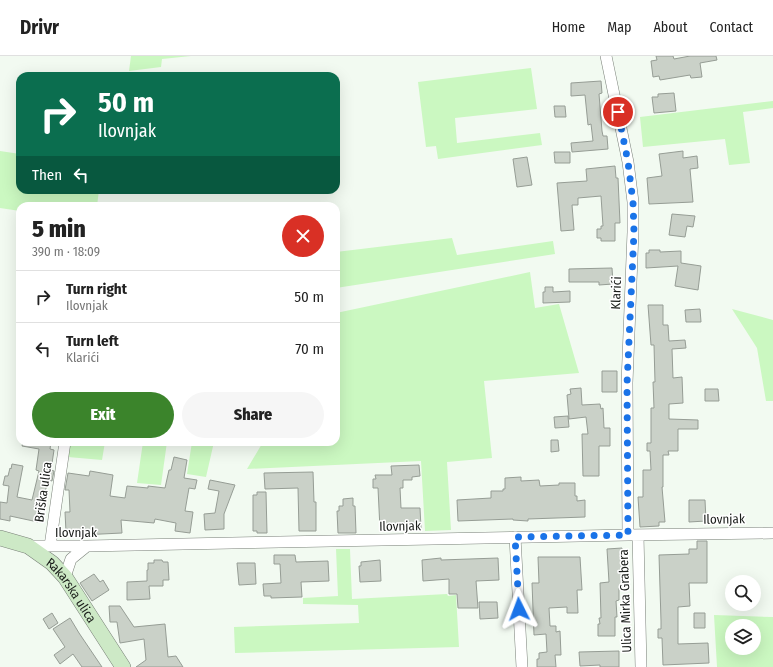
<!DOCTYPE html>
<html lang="en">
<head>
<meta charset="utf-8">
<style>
  :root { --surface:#fff; --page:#f6f6f6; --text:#222; --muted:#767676; --line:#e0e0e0; --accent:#3b842b }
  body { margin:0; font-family:"Fira Sans Condensed",sans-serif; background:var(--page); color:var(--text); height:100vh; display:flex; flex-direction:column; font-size:15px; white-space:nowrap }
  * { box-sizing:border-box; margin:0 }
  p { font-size:13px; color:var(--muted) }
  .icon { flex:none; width:22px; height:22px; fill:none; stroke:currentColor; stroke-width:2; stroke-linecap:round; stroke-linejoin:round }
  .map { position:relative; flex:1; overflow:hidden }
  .panel { position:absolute; left:16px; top:146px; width:324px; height:244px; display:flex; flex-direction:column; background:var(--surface); border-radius:12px; box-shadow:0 4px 16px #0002 }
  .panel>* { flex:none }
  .hud { position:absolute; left:16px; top:16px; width:324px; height:122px; border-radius:12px; box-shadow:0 4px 16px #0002; background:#0b6e4f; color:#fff; overflow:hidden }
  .controls { position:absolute; left:725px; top:519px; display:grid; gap:8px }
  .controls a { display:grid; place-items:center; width:36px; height:36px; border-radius:50%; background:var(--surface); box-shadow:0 4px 16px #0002; font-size:20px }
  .pin { position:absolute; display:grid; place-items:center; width:34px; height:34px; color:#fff; margin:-17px; border:2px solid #fff; border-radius:50%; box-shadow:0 1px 4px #0007 }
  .me { position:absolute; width:44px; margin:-22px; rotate:357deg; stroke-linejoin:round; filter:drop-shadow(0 0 3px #0008) }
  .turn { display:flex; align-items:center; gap:14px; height:84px; padding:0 16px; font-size:18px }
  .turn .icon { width:52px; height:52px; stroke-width:2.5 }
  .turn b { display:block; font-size:28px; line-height:34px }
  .then { display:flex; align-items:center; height:38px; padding:0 16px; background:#0003; gap:8px; font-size:15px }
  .round { display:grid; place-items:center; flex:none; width:42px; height:42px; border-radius:21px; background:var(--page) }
  .summary { display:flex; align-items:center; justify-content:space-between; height:68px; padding:0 16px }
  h1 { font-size:24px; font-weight:800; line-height:30px }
  .action { display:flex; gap:8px; margin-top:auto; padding:8px 16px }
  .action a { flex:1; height:46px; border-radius:24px; background:var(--accent); color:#fff; font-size:16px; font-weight:800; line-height:46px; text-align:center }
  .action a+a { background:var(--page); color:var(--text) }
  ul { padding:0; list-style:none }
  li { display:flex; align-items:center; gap:12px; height:52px; padding:0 16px; border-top:1px solid var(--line) }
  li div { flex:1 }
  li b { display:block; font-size:15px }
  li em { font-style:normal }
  header { display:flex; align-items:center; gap:24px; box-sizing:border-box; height:56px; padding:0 20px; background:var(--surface); border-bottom:1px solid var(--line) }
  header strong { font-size:19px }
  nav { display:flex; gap:22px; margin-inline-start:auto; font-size:14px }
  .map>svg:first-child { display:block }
  .green { fill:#cbf8c1; fill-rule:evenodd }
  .building { fill:#cad1c8; stroke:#969d95 }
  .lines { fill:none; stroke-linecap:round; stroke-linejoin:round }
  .minor-casing { stroke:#7a8179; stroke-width:12 }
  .secondary-casing { stroke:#7a8179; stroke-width:16 }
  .minor { stroke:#fff; stroke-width:11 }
  .secondary { stroke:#cde9c6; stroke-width:15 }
  .route { stroke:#1a73e8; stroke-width:7; stroke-dasharray:0 12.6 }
  .labels { text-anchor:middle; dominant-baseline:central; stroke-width:3; stroke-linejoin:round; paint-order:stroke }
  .street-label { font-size:13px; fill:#191c19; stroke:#fff }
</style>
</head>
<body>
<header>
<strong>Drivr</strong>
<nav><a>Home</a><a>Map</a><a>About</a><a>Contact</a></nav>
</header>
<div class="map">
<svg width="773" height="611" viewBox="0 0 773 611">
  <rect width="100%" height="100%" fill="#f2faf1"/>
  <!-- green -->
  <path class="green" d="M131,0H191L162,3L161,11L129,15Z
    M531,12L537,53L455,62L457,87L540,77L542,89L438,103L436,90L426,91L418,26Z
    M773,45V52L743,56L750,107L729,109L725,83L643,91L640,61Z
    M0,95L20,98V134H99L97,150H20V155L0,152Z
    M452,182L457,199L553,185L555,198L336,232V196Z
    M530,216L535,252L559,248L579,317L484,325L492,402L447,406L451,474L425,475L421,405L247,413L263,386H336V257Z
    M732,253L773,264V345H766L757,292Z
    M70,386H105L102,404L68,401Z
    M143,386H167L161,429L137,427Z
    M192,386H214L206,421L187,418Z
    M336,493H350L352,543L447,538L448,540L456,539L459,591L235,597L234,571L359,567L358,549L303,548V542L338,540Z
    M714,559L773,561V611H717ZM732,570H754V592H732Z"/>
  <!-- building -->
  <path class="building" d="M656,0H673L674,3L690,0H716L717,4L700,7L702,21L691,22L690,19L660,24L659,20L653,21L651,5L657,4Z
    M601,25L602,37L599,38L602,75L603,80H607L608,93L572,96L571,87L593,85L591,68L588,69L585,39L571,40V27Z
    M674,37L676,55L654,57L652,41H658V38Z
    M554,50H565L566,61H555Z
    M683,95V102L697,100L698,112L690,113L693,146L649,148L647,122L662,120L659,98Z
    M554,96H570V107H555Z
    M527,101L532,129L517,131L513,103Z
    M615,110L616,122H618L620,167H615V185H601V182H597V173H601V170H603L601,140L578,142V149H572L574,174L561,175L557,127L587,125L586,113Z
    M672,158L695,160L693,171L687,170L685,181L669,179Z
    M649,194H660V196L681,195V207L701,210L698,234L675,230L678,210L646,212V197H649Z
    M612,212L613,228L599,229V226H569V213Z
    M545,231H553V236L570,235V246L543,247V236H545Z
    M648,249H663V269H668L669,285L685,284L686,292L672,293L673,322L682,321L683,347L669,348V363L698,364V373H678V395H668L669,399H663V431H662L665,466H659V470L640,471L638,441H643V414H651L650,395H647V387H651V352H654L653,326H655L654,289H651Z
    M700,253L701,266H686L685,254Z
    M602,315H617V336H602Z
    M581,332L582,349L600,348L601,353L603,352L604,372H610V390H599V420H583L582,378H588L586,361L569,363L567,339L571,338L570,333Z
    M705,333H718L719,345H705Z
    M568,360L569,371L555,372L554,361Z
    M551,384H558L559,395L551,396Z
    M23,386H51L50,393L54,394L51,414L54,415L52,425L48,424L38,466L10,460V465L0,463V446L7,447L9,430L3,429L5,420H8L10,412L11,413L12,408L23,410L17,441L32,444L39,415L36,414L39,393L22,390Z
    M174,401L187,404L184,422L197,424L195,433L189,432L185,455L193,456L190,477L175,475L176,467L155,463L154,467L121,464L122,477L81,479V475L66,476L65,456H70L69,434H65L68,417L89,420L90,415L113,419L110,440L125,442L127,430L148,432V430L165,432L169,414H171Z
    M419,409L420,420L412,421V424H403V432H400L401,452H420L421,472L380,473L378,432H373V423H376L375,419H392L391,410Z
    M313,416L314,446H316V475H299L298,432L265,433L264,417Z
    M521,421V425L539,424L540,430L559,429V427H575V440H577V445L585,444V461L528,463V465L513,464V463L458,465L457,444L491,442V435H503V433H505V422Z
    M210,424L235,429L224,458V473L205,474L204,458L215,457L219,435L208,433Z
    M257,436H266L267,477H257V475H253V439H257Z
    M353,442V450H355L356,477H338L337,455H339V450H343V443Z
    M689,444H705L706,465L689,466Z
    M697,485H707V527H689L690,550L678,551V588L708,587L709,607L663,609L662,582H658V573H661V565L659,499L689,498V493H697Z
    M622,492L625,531L619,532V544L616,545L617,561H615V580H598V568H600L599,562H601L600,527L609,526L607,493Z
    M274,499H295L296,506L328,505L329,525L301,526L302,541L271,542V540H264L263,528L281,527L280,508H274Z
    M538,501H580L582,534H577L578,557H567V551L549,552L550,570H556V576L560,575L561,599H555L556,611H537V603H539V597L547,596L546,578L534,579L532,527H539Z
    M441,502V504L498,502L499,524L476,525L478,552H458L457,538H449V523L423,525L422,504Z
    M154,504H162L163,506H168L169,524H163V530H149L150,543L127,544V526L147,525V514H148V507H154Z
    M380,504L381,525L360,526L359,510H361V506Z
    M237,507H255L256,528L239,529Z
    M94,518L100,526L103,524L109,534L92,545L80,527Z
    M479,546H497L498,562L480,563Z
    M109,550H120L134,571L165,568L168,601L176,600L183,611H136L146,604L144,583L120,587L117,566H110Z
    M52,557L58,567L49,573L43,563Z
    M694,557H705V572H694Z
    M70,562L79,577L102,611H82L73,598L60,608L54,599L65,591L53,573Z
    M619,595V611H600V609L580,610L579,596Z"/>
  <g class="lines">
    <defs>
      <path id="minor" d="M606,0L628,106L633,146V176L627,327L628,479
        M638,479L641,611
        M515,481L522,611
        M28,490H87L628,479L773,477
        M50,490L65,386
        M65,521L71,503L87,490"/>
      <g id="secondary">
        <path id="s1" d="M0,482L28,490L52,507L65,521L123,611"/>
      </g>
    </defs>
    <!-- minor casing -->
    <use href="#minor" class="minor-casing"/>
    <!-- secondary casing -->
    <use href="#secondary" class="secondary-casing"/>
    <!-- minor -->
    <use href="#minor" class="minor"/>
    <!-- secondary -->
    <use href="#secondary" class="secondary"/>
  </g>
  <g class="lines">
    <!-- route -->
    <path class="route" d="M519,553L515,481L628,479L627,328L634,176L633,146L628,106L618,56"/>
  </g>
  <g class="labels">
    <!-- street labels -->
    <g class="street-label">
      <text transform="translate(616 237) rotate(-88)">Klarići</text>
      <text transform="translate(43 436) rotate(-82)">Briška ulica</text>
      <text transform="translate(724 463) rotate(-1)">Ilovnjak</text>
      <text transform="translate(400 470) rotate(-1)">Ilovnjak</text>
      <text x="76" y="476">Ilovnjak</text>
      <text stroke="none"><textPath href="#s1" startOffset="92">Rakarska ulica</textPath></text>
      <text transform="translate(625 545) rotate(-92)">Ulica Mirka Grabera</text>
    </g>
  </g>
</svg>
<div class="controls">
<a><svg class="icon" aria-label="search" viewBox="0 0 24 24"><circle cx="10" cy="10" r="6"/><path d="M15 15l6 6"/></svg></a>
<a><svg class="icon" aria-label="layers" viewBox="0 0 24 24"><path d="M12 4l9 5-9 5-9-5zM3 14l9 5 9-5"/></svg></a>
</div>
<div class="pin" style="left:618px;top:56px;background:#d93025"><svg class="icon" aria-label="arrive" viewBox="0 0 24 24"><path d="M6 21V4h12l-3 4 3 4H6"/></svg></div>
<svg class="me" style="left:519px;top:553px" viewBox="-20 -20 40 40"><path d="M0-17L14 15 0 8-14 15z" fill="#1a73e8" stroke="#fff" stroke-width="4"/></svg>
<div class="hud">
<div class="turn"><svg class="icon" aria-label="right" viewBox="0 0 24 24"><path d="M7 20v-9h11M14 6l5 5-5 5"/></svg><div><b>50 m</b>Ilovnjak</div></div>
<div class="then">Then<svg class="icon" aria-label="left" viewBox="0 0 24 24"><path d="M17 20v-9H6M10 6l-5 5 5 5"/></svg></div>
</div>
<section class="panel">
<div class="summary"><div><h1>5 min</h1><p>390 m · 18:09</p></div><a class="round" style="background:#d93025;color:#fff"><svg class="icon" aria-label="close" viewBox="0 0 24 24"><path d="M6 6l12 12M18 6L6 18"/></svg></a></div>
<ul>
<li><svg class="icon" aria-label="right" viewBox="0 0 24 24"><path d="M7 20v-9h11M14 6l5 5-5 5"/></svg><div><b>Turn right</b><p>Ilovnjak</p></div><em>50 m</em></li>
<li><svg class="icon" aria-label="left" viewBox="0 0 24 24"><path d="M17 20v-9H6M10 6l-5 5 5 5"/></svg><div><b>Turn left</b><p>Klarići</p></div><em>70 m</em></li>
</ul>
<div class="action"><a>Exit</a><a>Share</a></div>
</section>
</div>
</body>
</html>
